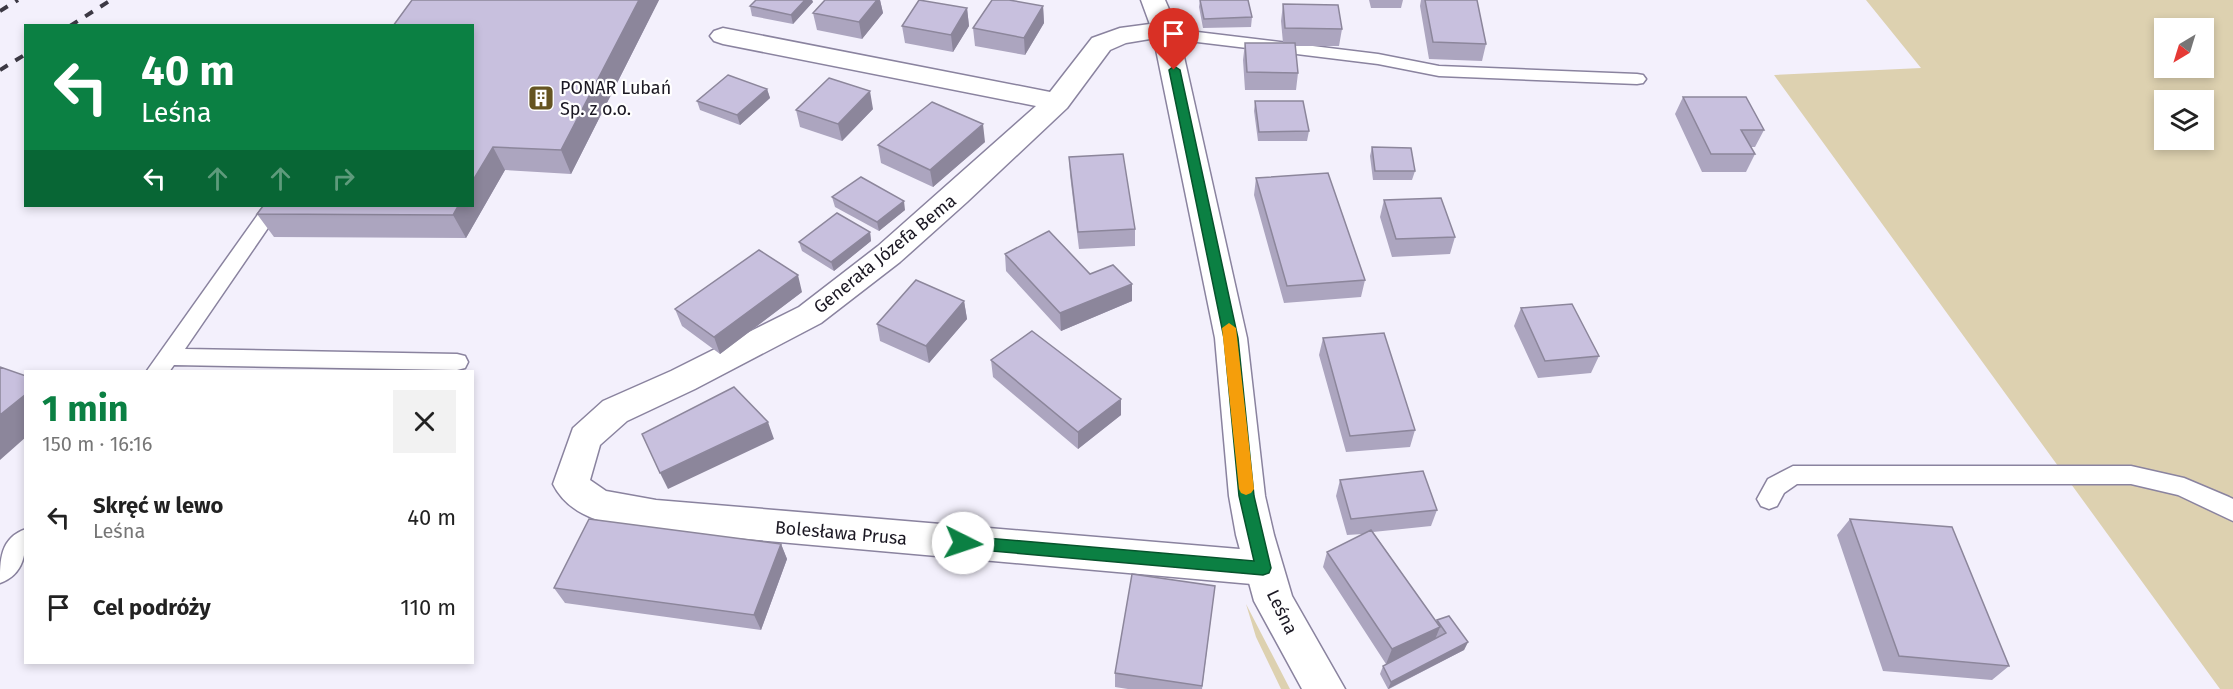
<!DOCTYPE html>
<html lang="pl">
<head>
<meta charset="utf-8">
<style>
  :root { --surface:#fff; --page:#f2f2f2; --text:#222; --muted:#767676; --accent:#0b8043 }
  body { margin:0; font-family:"Fira Sans",sans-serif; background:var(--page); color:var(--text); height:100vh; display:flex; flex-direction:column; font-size:22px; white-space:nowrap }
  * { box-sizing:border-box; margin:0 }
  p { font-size:20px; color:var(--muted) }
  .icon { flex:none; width:33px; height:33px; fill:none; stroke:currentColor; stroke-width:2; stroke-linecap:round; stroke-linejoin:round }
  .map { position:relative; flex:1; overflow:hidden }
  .drawer { position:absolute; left:24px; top:370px; width:450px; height:294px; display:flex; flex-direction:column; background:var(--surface); border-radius:0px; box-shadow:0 3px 9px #0003 }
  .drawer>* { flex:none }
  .top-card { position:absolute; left:24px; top:24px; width:450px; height:183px; border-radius:0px; box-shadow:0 3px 9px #0003; background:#0b8043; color:#fff; overflow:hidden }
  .needle { width:39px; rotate:218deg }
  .fabs { position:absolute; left:2154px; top:18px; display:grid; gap:12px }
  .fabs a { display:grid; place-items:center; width:60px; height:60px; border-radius:0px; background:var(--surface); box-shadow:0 3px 9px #0003; font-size:30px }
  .pin { position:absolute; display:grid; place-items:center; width:51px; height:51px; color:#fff; margin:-62px -26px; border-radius:50% 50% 50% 0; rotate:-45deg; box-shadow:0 0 6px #0007 }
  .pin .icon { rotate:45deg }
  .me { position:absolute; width:66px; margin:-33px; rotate:94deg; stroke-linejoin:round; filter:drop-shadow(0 0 4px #0008) }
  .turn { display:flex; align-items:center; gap:21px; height:126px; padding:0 18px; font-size:27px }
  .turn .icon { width:78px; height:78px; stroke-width:2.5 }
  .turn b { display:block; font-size:42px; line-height:51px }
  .lanes { display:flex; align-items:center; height:57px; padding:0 18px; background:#0003; justify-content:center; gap:30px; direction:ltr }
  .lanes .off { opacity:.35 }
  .round { display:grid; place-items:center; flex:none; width:63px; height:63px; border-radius:0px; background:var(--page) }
  .overview { display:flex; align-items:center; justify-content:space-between; height:102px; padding:0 18px }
  h1 { font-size:36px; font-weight:700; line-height:45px; color:var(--accent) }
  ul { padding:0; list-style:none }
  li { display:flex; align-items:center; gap:18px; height:90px; padding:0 18px }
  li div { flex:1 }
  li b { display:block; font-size:22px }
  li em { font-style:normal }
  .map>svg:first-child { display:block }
  .green { fill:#ddd1b0; fill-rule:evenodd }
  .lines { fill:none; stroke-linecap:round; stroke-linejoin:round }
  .lane-casing { stroke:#8a839f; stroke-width:3 }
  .street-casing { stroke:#8a839f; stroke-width:3 }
  .secondary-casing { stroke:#8a839f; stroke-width:3 }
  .lane { fill:#fff; fill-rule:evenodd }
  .street { fill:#fff; fill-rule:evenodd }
  .secondary { fill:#fff; fill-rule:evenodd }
  .rail { stroke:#3c3944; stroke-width:4; stroke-dasharray:9 9; stroke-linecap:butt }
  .wall { fill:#aca5bf }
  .shaded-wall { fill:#8c869b }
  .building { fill:#c8c0de; stroke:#8c869b; stroke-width:1.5 }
  .route { fill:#0b8043; stroke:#07532c; stroke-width:1.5 }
  .slow { fill:#f59e0b }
  .labels { text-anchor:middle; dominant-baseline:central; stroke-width:4.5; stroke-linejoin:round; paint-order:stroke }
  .poi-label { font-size:18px; fill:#1b1823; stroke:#fff; text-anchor:start }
  .street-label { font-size:18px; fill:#1b1823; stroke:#fff }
</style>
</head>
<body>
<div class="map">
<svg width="2233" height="689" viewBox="0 0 2233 689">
  <rect width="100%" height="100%" fill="#f3f0fc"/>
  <!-- green -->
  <path class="green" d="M1866,0H2233V689H2220L1774,75L1921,68ZM2164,28H2204V68H2164ZM2164,100H2204V140H2164Z
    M1246,604L1290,689H1281L1256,637Z"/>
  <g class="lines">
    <defs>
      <path id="lane" d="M1165,25L1189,31L1378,54L1439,66L1637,74L1643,75L1646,79L1643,83L1637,84L1439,76L1378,64L1189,41L1159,33L1157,30L1159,27Z
        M264,206H283L185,349L457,354L465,356L468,362L465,368L457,370L174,365L169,372H146Z
        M1793,466H2131L2184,478L2229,497L2233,499V521L2178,495L2131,484H1797L1784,493L1777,506L1769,509L1761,506L1757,499L1768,479Z
        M26,529C26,552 25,574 0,583C0,560 0,538 26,529Z"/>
      <path id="street" d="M1165,22L1174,25L1178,30L1174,35L1126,43L1110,50L1067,108L967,202L900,262L821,323L695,389L627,421L600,445L590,480L606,491L656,500L1263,551L1277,556L1282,568L1277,580L1263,585L656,531C618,526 572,522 553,484L573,428L603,401L671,371L799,307L878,246L1036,106L723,44L714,41L710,36L714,31L723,28L1050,92L1092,38L1120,28Z"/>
      <path id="secondary" d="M1141,0H1165L1178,30L1247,338L1265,496L1274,535L1292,596L1345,689H1302L1254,601L1236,535L1229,496L1215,338L1152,30Z"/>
    </defs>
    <!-- lane casing -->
    <use href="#lane" class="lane-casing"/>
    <!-- street casing -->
    <use href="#street" class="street-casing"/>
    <!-- secondary casing -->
    <use href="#secondary" class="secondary-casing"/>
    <!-- lane -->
    <use href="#lane" class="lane"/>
    <!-- street -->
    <use href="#street" class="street"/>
    <!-- secondary -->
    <use href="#secondary" class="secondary"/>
    <!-- rail -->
    <path class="rail" d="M0,11L18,0
      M70,26L111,0
      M0,70L26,54"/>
  </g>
  <!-- wall -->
  <path class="wall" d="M412,0H659L571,174L505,170L466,238L274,237L257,214Z
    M756,0H812L813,2L793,24L752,16L750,6Z
    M825,0H880L883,13L862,39L817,30L813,13Z
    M1200,0H1248L1252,17L1251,27L1203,28L1199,7Z
    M1369,0H1403L1401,8H1371Z
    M1421,0H1477L1486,44L1482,61L1429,59L1420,6Z
    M1283,4L1342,29L1339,46H1295L1298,73L1296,90H1245L1243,60L1245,43H1283L1281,21Z
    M1043,6L1044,23L1025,55L975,46L973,28Z
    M967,8L969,26L953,52L905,43L902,26Z
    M767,89L770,98L740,125L700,110L697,101Z
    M1683,97L1764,130L1755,147H1751L1755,154L1746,172H1702L1675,114Z
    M1255,101L1309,131L1307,141H1258L1254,111Z
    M873,109L842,141L800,127L796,110Z
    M985,142L933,187L881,163L878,145Z
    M1372,147L1415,171L1412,180H1373L1370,156Z
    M1069,157L1135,229V246L1079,249L1070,175Z
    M1256,178L1365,280L1361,297L1284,303L1254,195Z
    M832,197L905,210L879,231L835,207Z
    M1384,200L1455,237L1450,254L1392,257L1380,217Z
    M870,232L871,241L834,271L802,251L799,242Z
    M1005,254L1090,274L1132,301L1061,331L1006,271Z
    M802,292L720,354L682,326L675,309Z
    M964,301L967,319L929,363L880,341L877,324Z
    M1521,308L1599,356L1591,373L1538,378L1514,326Z
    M1323,338L1415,430L1410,447L1346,452L1319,355Z
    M991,360L1121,415L1078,449L993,377Z
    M1340,480L1437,510L1431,526L1373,532L1436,622L1437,620L1468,642L1464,650L1389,689H1388L1380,674L1383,666L1386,664L1323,567L1327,552L1363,534L1347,535L1336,496Z
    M1850,519L2009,666L1992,680L1883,671L1837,535Z
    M781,544L787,559L761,630L565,603L554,588Z
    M1215,586L1202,689H1128L1115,687V673Z"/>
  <!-- shaded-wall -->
  <path class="shaded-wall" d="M639,0H659L571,174L561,150Z
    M805,0H812L813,2L793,24L791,15Z
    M877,0H880L883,13L862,39L859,22Z
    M1043,6L1044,23L1025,55L1024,38Z
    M967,8L969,26L953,52L951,35Z
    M767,89L770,98L740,125L737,115Z
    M870,91L873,109L842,141L838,124Z
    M983,124L985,142L933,187L930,170Z
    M493,147L505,170L466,238L453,215L458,206H472V182Z
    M904,201L905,210L879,231L877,222Z
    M870,232L871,241L834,271L831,262Z
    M798,275L802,292L720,354L714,337Z
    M1132,284V301L1061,331L1060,313Z
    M964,301L967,319L929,363L926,346Z
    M26,394V437L0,460V415Z
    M1121,399V415L1078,449V432Z
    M768,422L774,439L668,489L660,473Z
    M781,544L787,559L761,630L754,615Z
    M1440,627L1434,642L1386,664L1392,649Z
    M1468,642L1464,650L1388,689L1391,682Z"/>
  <!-- building -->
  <path class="building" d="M412,0H639L561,150L493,147L472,182V26H393Z
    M756,0H805L791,15L750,6Z
    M825,0H877L859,22L813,13Z
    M919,0L967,8L951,35L902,26Z
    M992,0H1009L1043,6L1024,38L973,28Z
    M1200,0H1248L1252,17L1204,19Z
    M1425,0H1477L1486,44L1433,42Z
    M1283,4L1338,5L1342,29L1285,28Z
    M1245,43H1295L1298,73L1247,72Z
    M728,75L767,89L737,115L697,101Z
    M829,78L870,91L838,124L796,110Z
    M1683,97H1746L1764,130H1741L1755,154H1711Z
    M1255,101H1303L1309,131L1259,132Z
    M932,102L983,124L930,170L878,145Z
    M1372,147L1411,148L1415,171H1375Z
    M1123,154L1135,229L1078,232L1069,157Z
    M1328,173L1365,280L1287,286L1256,178Z
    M861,177L904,201L877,222L832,197Z
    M1441,198L1455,237L1396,239L1384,200Z
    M263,206H458L453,215L257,214Z
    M837,213L870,232L831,262L799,242Z
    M1049,231L1090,274L1113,265L1132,284L1060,313L1005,254Z
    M759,250L798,275L714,337L675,309Z
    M916,280L964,301L926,346L877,324Z
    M1572,304L1599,356L1545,361L1521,308Z
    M1032,331L1121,399L1078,432L991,360Z
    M1384,333L1415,430L1350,436L1323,338Z
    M0,367L26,376V394L0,415Z
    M734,387L768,422L660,473L642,434Z
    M1423,471L1437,510L1351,519L1340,480Z
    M589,519L781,544L754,615L554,588Z
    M1850,519L1952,527L2009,666L1899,656Z
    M1371,530L1440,627L1392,649L1327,552Z
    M1132,574L1215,586L1202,686L1115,673Z
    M1449,616L1468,642L1391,682L1383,666L1446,633L1437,620Z"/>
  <!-- route -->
  <path class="route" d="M1174,66L1180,70L1238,338L1254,496L1271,568L1269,573L1263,575L958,548L956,543L958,538L963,536L1254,561L1239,496L1224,338L1169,70Z"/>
  <!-- slow -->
  <path class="slow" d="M1229,323L1236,328L1254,489L1251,493L1246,495L1241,493L1239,489L1222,328Z"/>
  <!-- icons -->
  <defs>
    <symbol id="building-square" viewBox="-11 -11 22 22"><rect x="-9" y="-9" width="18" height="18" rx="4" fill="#655421" stroke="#fff"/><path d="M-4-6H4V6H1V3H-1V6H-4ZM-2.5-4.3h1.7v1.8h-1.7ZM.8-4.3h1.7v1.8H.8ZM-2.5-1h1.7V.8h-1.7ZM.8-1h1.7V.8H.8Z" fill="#fff"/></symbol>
  </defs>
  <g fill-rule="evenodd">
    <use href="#building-square" x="526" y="83" width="30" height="30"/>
  </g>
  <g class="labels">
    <!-- poi labels -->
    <g class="poi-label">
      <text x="560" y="88">PONAR Lubań<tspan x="560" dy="21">Sp. z o.o.</tspan></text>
    </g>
    <!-- street labels -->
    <g class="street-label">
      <text transform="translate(885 254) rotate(-39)">Generała Józefa Bema</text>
      <text transform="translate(841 533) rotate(5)">Bolesława Prusa</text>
      <text transform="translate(1282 612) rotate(64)">Leśna</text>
    </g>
  </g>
</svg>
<div class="fabs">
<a><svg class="needle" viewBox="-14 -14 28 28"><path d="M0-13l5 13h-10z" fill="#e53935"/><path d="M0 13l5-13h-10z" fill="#767676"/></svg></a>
<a><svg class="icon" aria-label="layers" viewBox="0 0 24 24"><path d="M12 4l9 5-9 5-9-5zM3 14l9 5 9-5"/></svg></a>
</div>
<div class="pin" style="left:1174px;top:70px;background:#d93025"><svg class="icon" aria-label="arrive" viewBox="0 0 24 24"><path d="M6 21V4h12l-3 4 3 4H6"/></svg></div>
<svg class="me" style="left:963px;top:543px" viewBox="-20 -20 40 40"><circle r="19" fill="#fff"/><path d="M0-13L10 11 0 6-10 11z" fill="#0b8043"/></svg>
<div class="top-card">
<div class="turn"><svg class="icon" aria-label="left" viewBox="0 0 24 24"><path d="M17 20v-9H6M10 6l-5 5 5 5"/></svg><div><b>40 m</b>Leśna</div></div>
<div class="lanes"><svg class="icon" aria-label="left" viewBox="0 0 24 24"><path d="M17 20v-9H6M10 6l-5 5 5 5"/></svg><svg class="icon off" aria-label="ahead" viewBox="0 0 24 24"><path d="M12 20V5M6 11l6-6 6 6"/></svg><svg class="icon off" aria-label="ahead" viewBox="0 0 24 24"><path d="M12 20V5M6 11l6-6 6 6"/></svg><svg class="icon off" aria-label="right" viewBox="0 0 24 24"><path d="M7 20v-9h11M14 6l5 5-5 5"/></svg></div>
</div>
<section class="drawer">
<div class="overview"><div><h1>1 min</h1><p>150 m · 16:16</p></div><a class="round"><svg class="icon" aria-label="close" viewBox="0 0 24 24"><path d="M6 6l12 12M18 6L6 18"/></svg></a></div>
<ul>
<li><svg class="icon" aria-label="left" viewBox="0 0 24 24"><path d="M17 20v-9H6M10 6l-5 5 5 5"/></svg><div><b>Skręć w lewo</b><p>Leśna</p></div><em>40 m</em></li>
<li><svg class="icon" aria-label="arrive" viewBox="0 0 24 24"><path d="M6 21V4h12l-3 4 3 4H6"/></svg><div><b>Cel podróży</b></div><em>110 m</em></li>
</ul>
</section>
</div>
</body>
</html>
